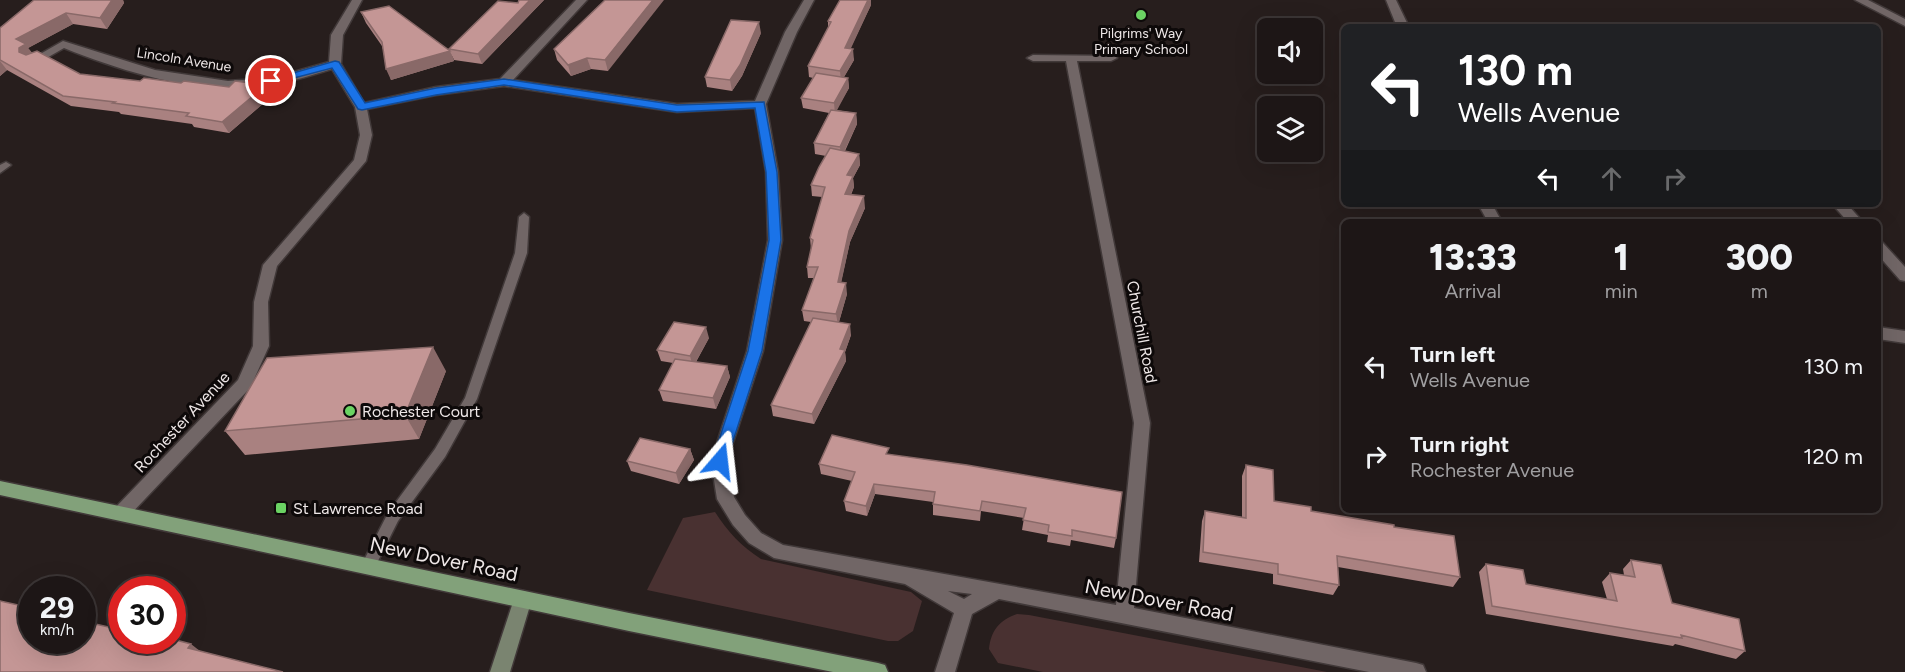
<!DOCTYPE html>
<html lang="en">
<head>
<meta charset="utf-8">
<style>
  :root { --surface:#1d1616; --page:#2a2323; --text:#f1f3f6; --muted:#a09fa1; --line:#3b3535 }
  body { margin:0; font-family:Figtree,sans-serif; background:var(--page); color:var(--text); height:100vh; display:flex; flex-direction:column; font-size:22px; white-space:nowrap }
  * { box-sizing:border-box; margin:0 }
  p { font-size:20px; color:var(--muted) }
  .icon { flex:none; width:33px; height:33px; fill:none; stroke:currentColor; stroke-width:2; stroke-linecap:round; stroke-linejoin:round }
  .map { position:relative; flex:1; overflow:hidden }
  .details { position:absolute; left:1341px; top:219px; width:540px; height:294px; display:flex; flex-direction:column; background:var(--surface); border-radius:9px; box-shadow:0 6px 24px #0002,0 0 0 2px var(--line) }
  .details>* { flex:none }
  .banner { position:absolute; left:1341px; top:24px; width:540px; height:183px; border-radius:9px; box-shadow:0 6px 24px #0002,0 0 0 2px var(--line); background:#202124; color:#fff; overflow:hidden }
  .fabs { position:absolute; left:1257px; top:18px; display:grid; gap:12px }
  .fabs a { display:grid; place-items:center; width:66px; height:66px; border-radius:9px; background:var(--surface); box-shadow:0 6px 24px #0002,0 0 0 2px var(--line); font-size:30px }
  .speed { position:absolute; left:18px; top:576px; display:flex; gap:12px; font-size:30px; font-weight:700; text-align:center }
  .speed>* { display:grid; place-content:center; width:78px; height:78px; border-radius:50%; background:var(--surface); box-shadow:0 6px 24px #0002,0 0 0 2px var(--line); line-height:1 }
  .speed small { font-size:15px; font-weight:400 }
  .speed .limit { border:9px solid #d22; background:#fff; color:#111 }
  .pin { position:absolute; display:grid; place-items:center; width:51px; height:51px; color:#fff; margin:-26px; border:3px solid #fff; border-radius:50%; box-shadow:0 2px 6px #0007 }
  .me { position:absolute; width:66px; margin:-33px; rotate:17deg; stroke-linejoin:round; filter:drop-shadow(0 0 4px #0008) }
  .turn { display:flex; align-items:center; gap:21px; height:126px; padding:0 18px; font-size:27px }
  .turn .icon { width:78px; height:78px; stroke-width:2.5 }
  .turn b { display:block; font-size:42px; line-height:51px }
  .lanes { display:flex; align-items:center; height:57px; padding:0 18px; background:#0003; justify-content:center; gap:30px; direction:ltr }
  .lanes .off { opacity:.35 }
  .eta { display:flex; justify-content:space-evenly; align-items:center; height:102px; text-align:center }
  .eta b { font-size:36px; font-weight:800; line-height:42px }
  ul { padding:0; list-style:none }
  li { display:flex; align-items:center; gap:18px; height:90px; padding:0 18px }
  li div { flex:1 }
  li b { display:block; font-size:22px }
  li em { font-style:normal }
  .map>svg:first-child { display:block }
  .green { fill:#493131 }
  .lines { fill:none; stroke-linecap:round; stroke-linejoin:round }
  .service-casing { stroke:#413939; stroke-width:3 }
  .minor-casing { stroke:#413939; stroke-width:3 }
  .secondary-casing { stroke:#413939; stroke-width:3 }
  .primary-casing { stroke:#413939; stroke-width:3 }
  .service { fill:#716666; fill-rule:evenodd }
  .minor { fill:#716666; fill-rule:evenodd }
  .secondary { fill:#7a8470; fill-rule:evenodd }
  .primary { fill:#82a17a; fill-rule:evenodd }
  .wall { fill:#a98180 }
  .shaded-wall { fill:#896968 }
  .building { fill:#c49695; stroke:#896968; stroke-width:1.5 }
  .route { fill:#1a73e8; stroke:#114b97; stroke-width:1.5 }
  .poi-dot { fill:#6bd363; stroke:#0d0909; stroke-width:2 }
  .labels { text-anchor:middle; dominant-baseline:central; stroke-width:6; stroke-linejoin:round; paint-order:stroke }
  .far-poi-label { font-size:14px; fill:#eee7e7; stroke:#0d0909 }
  .far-street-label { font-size:14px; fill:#eee7e7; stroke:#0d0909 }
  .street-label { font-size:16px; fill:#eee7e7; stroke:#0d0909 }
  .poi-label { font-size:16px; fill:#eee7e7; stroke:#0d0909; text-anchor:start }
  .near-street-label { font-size:20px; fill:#eee7e7; stroke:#0d0909 }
</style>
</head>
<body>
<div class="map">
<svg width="1905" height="672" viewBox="0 0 1905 672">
  <rect width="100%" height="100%" fill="#271e1d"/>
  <!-- green -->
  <path class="green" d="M715,512C728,532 741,546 761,559L911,592L922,601L913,631L898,641H888L647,590L683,518Z
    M1017,614L1029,615L1327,672H1043L998,663L989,649C991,631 999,620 1017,614Z"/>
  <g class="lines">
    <defs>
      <path id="service" d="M6,162L11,165L0,173V165Z
        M524,213L529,217L527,253L477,399L445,457L398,521L373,571L368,572L363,571L361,566L388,513L435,449L465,398L515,253L519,217Z"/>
      <path id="minor" d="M352,0H362L343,35L341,64L364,103L436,87L500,79L576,0H587L513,80L677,104L755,101L785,32L804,0H814L797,32L766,104L778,172L782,240L763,351L727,461L734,497L745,515L761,533L783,545L1116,605L1134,423L1066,61H1033L1027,58L1033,55L1115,56L1117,58L1111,61H1077L1150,423L1134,608L1416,663L1423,665L1426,672H1369L999,599L972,614L955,672H935L954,613L905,584L774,558L749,543L733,525L717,499L711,461L747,351L768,240L766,172L755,108L677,112L504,86L436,95L367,109L372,135L366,161L277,266L268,302L269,346L250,388L127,518L121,520L115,518L112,513L115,508L238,380L253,346L254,302L263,265L354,160L360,135L355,107L332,69C309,76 285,84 261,87C195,94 124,72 64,48L38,63L34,64L28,61L63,41L155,70L228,81L272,78L329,62L331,35ZM948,591L972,594L964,599Z
        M1386,0H1396L1409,27H1397Z
        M1855,0H1868L1905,19V26Z
        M1478,204H1492L1502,222H1488Z
        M1832,204H1847L1863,222H1848Z
        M1878,241L1883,243L1905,267V281L1900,280L1878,255Z
        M1878,327L1905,331V343L1878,339Z"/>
      <path id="secondary" d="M523,591L529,593L532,599L510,672H490L514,599L517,593Z"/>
      <path id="primary" d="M0,481L629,613L878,663L885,665L888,672H833L629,631L0,495Z"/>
    </defs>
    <!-- service casing -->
    <use href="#service" class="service-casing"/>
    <!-- minor casing -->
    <use href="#minor" class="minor-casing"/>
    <!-- secondary casing -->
    <use href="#secondary" class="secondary-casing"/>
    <!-- primary casing -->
    <use href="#primary" class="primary-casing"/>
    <!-- service -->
    <use href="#service" class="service"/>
    <!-- minor -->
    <use href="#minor" class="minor"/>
    <!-- secondary -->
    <use href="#secondary" class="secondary"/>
    <!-- primary -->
    <use href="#primary" class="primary"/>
  </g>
  <!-- wall -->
  <path class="wall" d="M34,0H123L124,3L107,29L73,24L28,48L32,53L80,74L140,81L229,87L266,85L272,96L229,133L194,127L192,124L121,114L119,112L71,106L7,70L0,76V28Z
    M519,0H544L482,64L454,60L449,49L518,3Z
    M605,0L608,71L591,69L571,76L557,60L554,49Z
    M871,5L850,49L854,60L844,77L848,78L849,88L836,110L856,113L857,124L845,151L859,154L860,165L853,178L854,187L851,195L865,208L850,242L841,282L847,294L839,322L851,335L845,352L846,361L814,424L773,416L771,405L811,322L804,321L802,310L814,278H808L807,267L811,249L810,238L822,197L812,196L811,185L826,156L815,154L814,143L829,113L803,108L801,98L813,78L809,77L808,66L828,28V21Z
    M361,12L450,51L454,61L391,80L382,46L366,23Z
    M761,33L742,76L732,91L707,87L705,77Z
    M709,338L696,362L727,366L730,377L716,409L663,401L659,390L673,363L661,361L657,350Z
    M446,371L419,439L245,455L225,431Z
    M690,449L694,460L679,484L631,471L627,461Z
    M889,454L1116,538L1114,548L1071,540L1070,546L1047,542L1048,535L1022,530L1024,518L981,511L980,521L933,515V502L875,494L867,516L846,511L844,501L852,481L821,474L819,464Z
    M1246,465L1274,501L1311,511L1394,527L1460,577L1453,587L1338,567L1339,585L1333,595L1273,584V574L1199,562L1202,521L1205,511L1242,517V476Z
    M1631,560L1672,603L1745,651L1736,659L1675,644L1673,646L1486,614L1479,572L1486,564L1526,584L1607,599L1602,582L1610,573L1624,575L1623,569Z"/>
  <!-- shaded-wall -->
  <path class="shaded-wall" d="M112,0H123L124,3L107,29L100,18Z
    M530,0H544L482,64L478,54Z
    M653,0H664L608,71L605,60Z
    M868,0H871V5L846,59L845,48Z
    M66,13L73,24L28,48L34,55L27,63L19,52L16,39Z
    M759,22L761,33L742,76L732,91L730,80Z
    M853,49L854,60L841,82L840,71Z
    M450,51L454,61L391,80L386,69Z
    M587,58L591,69L571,76L568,65Z
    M0,61L7,70L0,76Z
    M848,78L849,88L835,114L834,103Z
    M266,85L272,96L229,133L222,122Z
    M856,113L857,124L841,158L840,147Z
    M859,154L860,165L853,178L854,187L846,205L845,194L847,175Z
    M864,196L865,208L850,242L839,293L838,282L849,231Z
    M846,283L847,294L838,325L836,314Z
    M850,324L851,335L845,352L846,361L814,424L812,414Z
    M706,327L709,338L693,367L690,356Z
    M433,347L446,371L419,439L405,415Z
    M727,366L730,377L716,409L713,398Z
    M690,449L694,460L679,484L676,473Z
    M874,484L875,494L867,516L866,506Z
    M191,644L205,655L188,648Z"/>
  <!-- building -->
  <path class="building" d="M34,0H112L100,18L66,13L16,39L26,44L19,48V52L26,55L37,51L80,74L140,81L144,78L181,83L184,81L229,87L235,81L266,85L222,122L186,116L189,113L113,103L115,102L63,96L0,60V28Z
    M519,0H530L478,54L449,49L498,1L518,3Z
    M605,0H653L605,60L587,58L568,65L554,49Z
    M840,0H868L845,48L853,49L840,71L808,66L831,22L828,21Z
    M389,6L450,51L386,69L382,42L361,12Z
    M731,20L759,22L740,65L730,80L705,77Z
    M816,73L848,78L834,103L801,98Z
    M831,110L856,113L840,147L814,143Z
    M830,148L859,154L847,175L853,176L845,194L864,196L849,231L838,282L846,283L836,314L802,310L818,267H807L813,240L810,238L825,187L811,185L819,167Z
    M813,318L850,324L840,349L845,350L812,414L771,405Z
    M674,322L706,327L690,356L657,350Z
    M433,347L405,415L225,431L267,358Z
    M675,359L727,366L713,398L659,390Z
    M832,435L889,448L886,454L967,465L1122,492L1116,538L1072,530V536L1048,532L1049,525L1023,520L1026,508L982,501L980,511L933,504L935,492L874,484L866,506L844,501L855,472L819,464Z
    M640,438L690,449L676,473L627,461Z
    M1246,465L1273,470L1274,501L1311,507V511L1394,525V527L1454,536L1460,577L1337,556L1339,585L1278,574V564L1203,552L1205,511L1246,518Z
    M1631,560L1661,565L1672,603L1739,619L1745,651L1681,635L1682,638L1492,606L1486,564L1523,570L1526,584L1617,601L1610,573L1635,577Z
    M0,601L32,608V640H82V621L122,630V640H172V639L191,644L188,648L283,672H0Z"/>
  <!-- route -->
  <path class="route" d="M335,61L339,62L365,103L436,88L504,79L677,105L764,102L777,172L781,240L762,351L725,466L720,468L714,466L712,461L748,351L769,240L766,172L755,108L677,112L504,85L436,95L362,110L358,109L332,68L271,84L265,81Z"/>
  <!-- markers -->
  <g class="poi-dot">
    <circle cx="1141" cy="15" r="6"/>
    <circle cx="350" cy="411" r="6"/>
    <rect x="275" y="502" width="12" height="12" rx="3"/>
  </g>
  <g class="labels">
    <!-- far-poi labels -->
    <g class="far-poi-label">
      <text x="1141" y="33">Pilgrims' Way<tspan x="1141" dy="16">Primary School</tspan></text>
    </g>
    <!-- far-street labels -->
    <g class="far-street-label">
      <text transform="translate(184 60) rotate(9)">Lincoln Avenue</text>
    </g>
    <!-- street labels -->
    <g class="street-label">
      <text transform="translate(1142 332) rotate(79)">Churchill Road</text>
      <text transform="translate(182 422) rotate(-47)">Rochester Avenue</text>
    </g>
    <!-- poi labels -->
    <g class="poi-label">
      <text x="362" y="411">Rochester Court</text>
      <text x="293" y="508">St Lawrence Road</text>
    </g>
    <!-- near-street labels -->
    <g class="near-street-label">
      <text transform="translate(444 559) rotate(12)">New Dover Road</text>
      <text transform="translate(1159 600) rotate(11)">New Dover Road</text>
    </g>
  </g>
</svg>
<div class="fabs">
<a><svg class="icon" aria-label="sound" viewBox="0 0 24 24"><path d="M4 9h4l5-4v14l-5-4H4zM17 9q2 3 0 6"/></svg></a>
<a><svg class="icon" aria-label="layers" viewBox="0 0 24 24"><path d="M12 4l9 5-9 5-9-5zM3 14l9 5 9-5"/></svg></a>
</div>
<div class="speed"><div>29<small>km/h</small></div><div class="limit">30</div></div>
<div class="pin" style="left:271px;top:81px;background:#d93025"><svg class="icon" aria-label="arrive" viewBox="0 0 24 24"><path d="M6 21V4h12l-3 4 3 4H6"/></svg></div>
<svg class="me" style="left:720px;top:461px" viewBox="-20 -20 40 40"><path d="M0-17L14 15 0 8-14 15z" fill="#1a73e8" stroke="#fff" stroke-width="4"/></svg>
<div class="banner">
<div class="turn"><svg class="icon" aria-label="left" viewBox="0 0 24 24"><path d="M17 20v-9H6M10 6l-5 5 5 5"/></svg><div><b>130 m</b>Wells Avenue</div></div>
<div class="lanes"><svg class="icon" aria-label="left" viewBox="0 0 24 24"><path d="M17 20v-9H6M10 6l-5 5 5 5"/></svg><svg class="icon off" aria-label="ahead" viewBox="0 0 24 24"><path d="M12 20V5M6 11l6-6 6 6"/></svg><svg class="icon off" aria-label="right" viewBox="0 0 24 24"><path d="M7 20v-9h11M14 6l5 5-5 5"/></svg></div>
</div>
<section class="details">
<div class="eta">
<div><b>13:33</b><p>Arrival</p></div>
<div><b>1</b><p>min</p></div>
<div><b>300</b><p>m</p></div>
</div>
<ul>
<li><svg class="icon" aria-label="left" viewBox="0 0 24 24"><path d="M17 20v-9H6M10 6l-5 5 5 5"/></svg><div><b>Turn left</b><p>Wells Avenue</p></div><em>130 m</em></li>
<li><svg class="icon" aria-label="right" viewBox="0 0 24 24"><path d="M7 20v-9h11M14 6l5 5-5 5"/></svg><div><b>Turn right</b><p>Rochester Avenue</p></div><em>120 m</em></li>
</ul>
</section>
</div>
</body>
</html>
